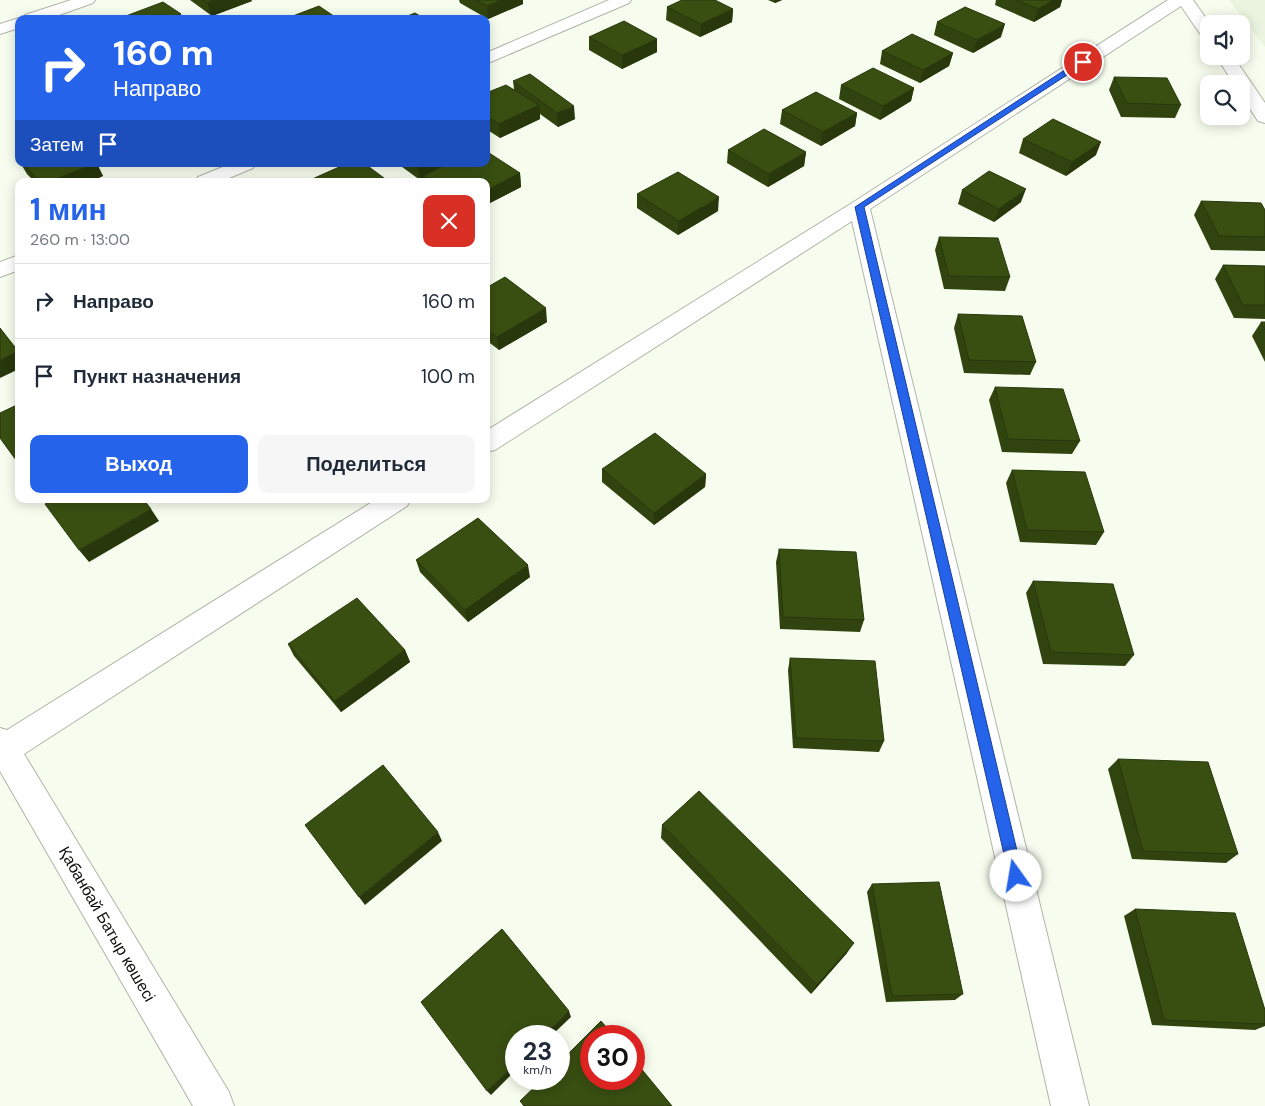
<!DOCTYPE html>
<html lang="ru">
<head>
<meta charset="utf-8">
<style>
  :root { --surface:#fff; --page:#f6f6f7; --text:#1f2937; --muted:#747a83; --line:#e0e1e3; --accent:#2563eb }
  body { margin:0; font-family:"DM Sans",sans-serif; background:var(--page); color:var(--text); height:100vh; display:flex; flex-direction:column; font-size:19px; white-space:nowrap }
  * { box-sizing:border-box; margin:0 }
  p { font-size:16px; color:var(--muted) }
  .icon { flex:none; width:28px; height:28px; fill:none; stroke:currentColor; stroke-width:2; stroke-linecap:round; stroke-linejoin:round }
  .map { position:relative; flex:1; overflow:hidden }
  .panel { position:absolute; left:15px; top:178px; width:475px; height:325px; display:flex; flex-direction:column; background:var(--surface); border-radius:10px; box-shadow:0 2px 12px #0003 }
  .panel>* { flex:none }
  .top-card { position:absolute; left:15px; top:15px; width:475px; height:152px; border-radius:10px; box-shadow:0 2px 12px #0003; background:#2563eb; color:#fff; overflow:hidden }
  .tools { position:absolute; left:1200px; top:15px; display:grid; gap:10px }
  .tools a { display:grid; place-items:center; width:50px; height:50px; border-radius:10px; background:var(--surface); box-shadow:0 2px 12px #0003; font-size:25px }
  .speed { position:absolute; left:505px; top:1025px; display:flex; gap:10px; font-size:25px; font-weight:700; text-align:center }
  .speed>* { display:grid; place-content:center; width:65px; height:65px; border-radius:50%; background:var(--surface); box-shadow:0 2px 12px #0003; line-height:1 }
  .speed small { font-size:12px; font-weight:400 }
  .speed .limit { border:8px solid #d22; background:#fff; color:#111 }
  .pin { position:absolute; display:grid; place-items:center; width:42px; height:42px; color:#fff; margin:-21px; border:2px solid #fff; border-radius:50%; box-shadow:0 1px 5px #0007 }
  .me { position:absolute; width:55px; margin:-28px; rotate:347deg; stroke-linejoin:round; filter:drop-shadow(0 0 4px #0008) }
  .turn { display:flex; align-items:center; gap:18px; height:105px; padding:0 15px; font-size:22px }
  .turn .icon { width:65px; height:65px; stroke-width:2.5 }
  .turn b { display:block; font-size:35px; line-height:42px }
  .then { display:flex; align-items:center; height:48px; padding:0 15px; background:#0003; gap:10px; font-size:19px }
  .round { display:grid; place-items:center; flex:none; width:52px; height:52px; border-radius:10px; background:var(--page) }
  .head { display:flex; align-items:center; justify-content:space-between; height:85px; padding:0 15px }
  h1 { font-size:30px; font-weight:700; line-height:38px; color:var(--accent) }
  .cta { display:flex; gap:10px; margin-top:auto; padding:10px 15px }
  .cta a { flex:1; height:58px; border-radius:10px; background:var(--accent); color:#fff; font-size:20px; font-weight:700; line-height:58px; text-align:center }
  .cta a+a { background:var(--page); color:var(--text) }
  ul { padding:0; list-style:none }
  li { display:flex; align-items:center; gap:15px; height:75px; padding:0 15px; border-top:1px solid var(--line) }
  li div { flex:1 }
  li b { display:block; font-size:19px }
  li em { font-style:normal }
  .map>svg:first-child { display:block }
  .built { fill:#eaf4de }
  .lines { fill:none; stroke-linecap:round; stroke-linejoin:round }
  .minor-casing { stroke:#afb5a7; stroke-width:2 }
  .minor { fill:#fff; fill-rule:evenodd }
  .wall { fill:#31440f }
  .shaded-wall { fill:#28370c }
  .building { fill:#394f11; stroke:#28370c }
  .route { fill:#2563eb; stroke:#184099 }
  .labels { text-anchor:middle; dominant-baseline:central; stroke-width:5; stroke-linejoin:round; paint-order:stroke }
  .near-street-label { font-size:16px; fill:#0d0f0b; stroke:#fff }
</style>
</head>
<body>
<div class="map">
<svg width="1265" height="1106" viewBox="0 0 1265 1106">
  <rect width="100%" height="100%" fill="#f6fdee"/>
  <!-- built -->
  <path class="built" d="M1229,0H1265V47Z"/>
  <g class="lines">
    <defs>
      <path id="minor" d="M71,0H95L93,3L48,19H23L25,15Z
        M609,0H631L629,3L486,64V53Z
        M1168,0H1193L1210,24L1209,39L1203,38L1181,6L870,209L1089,1106H1051L852,221L495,450L486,452V431L852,203Z
        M19,18L22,19H19V28L0,34V24Z
        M1216,56H1233L1265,103V123L1258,121L1241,95V84H1234Z
        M230,164H256L253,168L222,181H195L198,177Z
        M19,255V270L0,277V262Z
        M377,499H411L407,506L24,754L229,1092L234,1106H193L0,771V728L7,730Z"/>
    </defs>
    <!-- minor casing -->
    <use href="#minor" class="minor-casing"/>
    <!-- minor -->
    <use href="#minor" class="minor"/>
  </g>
  <!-- wall -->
  <path class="wall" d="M190,0H251L252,1L212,16Z
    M459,0H523V4L488,19L460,3Z
    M768,0H782L775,3Z
    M996,0H1062L1060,7L1034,22L995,5Z
    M667,7L733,9L732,22L700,37L666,20Z
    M937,22L1001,37L973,53L934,35Z
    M589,37L657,39V52L622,69L589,50Z
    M882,51L953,53L949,66L920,83L880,64Z
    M1114,77L1181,105L1175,118L1121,117L1109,90Z
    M513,81L575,119L558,127L540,114V119L500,138L486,129V93L514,89Z
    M841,85L914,88L911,101L880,120L839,99Z
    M782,110L857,113L855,126L821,146L780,124Z
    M1023,139L1096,155L1066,176L1019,153Z
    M728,150L806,152L804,166L768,187L727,163Z
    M21,164H97L103,176L91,181H34L27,174Z
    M398,164H486L520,173L521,187L486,205V181H424V179L420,180Z
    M962,190L1021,202L994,222L958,204Z
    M637,194L718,211L678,235L637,208Z
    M1201,201L1265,210V251L1211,250L1194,215Z
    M939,237L1010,277L1005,291L944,289L935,250Z
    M1223,265L1265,266V319L1234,318L1215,279Z
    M486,288L547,322L499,350L486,340Z
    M958,314L1036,362L1030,375L964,373L954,328Z
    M1261,322H1265V362L1252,336Z
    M995,387L1080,441L1072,454L1002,452L989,400Z
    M602,469L706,474L705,487L654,525L602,482Z
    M1012,470L1104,532L1096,545L1020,542L1006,483Z
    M779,549L864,620L860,632L780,629L776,562Z
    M416,560L530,577L468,622L420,572Z
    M1033,581L1134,655L1125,666L1043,664L1026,593Z
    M288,644L405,650L410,662L341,712L294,656Z
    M790,658L884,741L879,752L793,748L788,670Z
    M1118,759L1238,854L1226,863L1132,859L1108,769Z
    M662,825L847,953L811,994L661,838Z
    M872,884L963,994L955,1000L886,1002L867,892Z
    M1135,909L1265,1010V1026L1255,1030L1152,1025L1124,916Z"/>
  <!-- shaded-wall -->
  <path class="shaded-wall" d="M215,0H251L252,1L212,16L207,3Z
    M502,0H523V4L488,19L487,6Z
    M775,0H782L775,3Z
    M1054,0H1062L1060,7L1034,22L1038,9Z
    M733,9L732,22L700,37L701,24Z
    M181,14L182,19H169Z
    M1005,24L1001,37L973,53L977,40Z
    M657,39V52L622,69V55Z
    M953,53L949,66L920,83L923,70Z
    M914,88L911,101L880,120L883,106Z
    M539,105L540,119L500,138L499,124Z
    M574,106L575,119L558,127L557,113Z
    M857,113L855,126L821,146L823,132Z
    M1101,142L1096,155L1066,176L1072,162Z
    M806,152L804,166L768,187L769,174Z
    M94,164H97L103,176L91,181H51Z
    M424,164H455L423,176L424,179L420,180L418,167Z
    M520,173L521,187L486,205V191Z
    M1026,189L1021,202L994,222L999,209Z
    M719,197L718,211L678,235L679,221Z
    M546,308L547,322L499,350L497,337Z
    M18,351L19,369L0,378V360Z
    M706,474L705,487L654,525V513Z
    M151,509L159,521L89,562L79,550Z
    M528,565L530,577L468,622L465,610Z
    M405,650L410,662L341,712L335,701Z
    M438,832L442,841L365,905L359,897Z
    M854,943L847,953L811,994L817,985Z
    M569,1011L571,1017L551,1036H543Z
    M516,1063V1070L491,1095L487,1091Z"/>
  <!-- building -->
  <path class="building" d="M203,0H215L207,3Z
    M476,0H502L487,6Z
    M682,0H715L733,9L701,24L667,7Z
    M1017,0H1054L1038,9Z
    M163,2L181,14L169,19H118Z
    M319,6L338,19H285Z
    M965,7L1005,24L977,40L937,22Z
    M415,13L425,19H400Z
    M624,21L657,39L622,55L589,37Z
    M912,34L953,53L923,70L882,51Z
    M873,68L914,88L883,106L841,85Z
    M530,74L574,106L557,113L513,81Z
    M1114,77L1167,78L1181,105L1127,103Z
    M506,85L539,105L499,124L486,116V93Z
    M816,92L857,113L823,132L782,110Z
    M1053,119L1101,142L1072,162L1023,139Z
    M764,129L806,152L769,174L728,150Z
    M486,151L520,173L486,191V181H432L423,176L447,164H486Z
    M23,164H94L51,181H40Z
    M346,164H365L388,181H312L310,180Z
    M413,164H424L418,167Z
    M989,171L1026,189L999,209L962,190Z
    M678,172L719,197L679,221L637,194Z
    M1201,201L1261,203L1265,210V237L1219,236Z
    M939,237L998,238L1010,277L949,276Z
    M1223,265L1265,266V305H1243Z
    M505,277L546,308L497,337L486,329V288Z
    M958,314L1022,316L1036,362L969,360Z
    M1261,322H1265V330Z
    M0,328L18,351L0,360Z
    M995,387L1063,389L1080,441L1008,439Z
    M19,404V458L16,460L0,438V413Z
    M655,433L706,474L654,513L602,469Z
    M1012,470L1085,472L1104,532L1027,530Z
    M55,499H143L151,509L79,550L45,504Z
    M478,518L528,565L465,610L416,560Z
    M779,549L856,552L864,620L783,617Z
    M1033,581L1113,584L1134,655L1051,652Z
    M357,598L405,650L335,701L288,644Z
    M790,658L875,661L884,741L796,738Z
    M1118,759L1208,762L1238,854L1143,851Z
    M383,765L438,832L359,897L305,825Z
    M699,791L854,943L817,985L662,825Z
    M939,882L963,994L892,996L872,884Z
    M1135,909L1235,913L1265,1010V1024L1164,1020Z
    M502,929L569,1011L543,1036H516V1063L487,1091L421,1002Z
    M601,1021L614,1036H591V1079H634V1060L672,1106H524L520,1101L543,1079H559V1063Z"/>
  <!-- route -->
  <path class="route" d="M1080,60L1087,62L864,207L1023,876L1021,881L1016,883L1011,881L1009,876L855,207Z"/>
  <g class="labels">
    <!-- near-street labels -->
    <g class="near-street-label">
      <text transform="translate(107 924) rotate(60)">Қабанбай Батыр көшесі</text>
    </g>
  </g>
</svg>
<div class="tools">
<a><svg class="icon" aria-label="sound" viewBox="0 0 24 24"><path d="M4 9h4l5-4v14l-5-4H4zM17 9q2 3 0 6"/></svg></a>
<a><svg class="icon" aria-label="search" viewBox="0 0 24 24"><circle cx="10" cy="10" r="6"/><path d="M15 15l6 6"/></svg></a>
</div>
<div class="speed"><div>23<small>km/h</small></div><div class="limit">30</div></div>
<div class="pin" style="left:1083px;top:62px;background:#d93025"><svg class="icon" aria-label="arrive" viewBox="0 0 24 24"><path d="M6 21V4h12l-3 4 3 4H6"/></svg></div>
<svg class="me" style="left:1016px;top:876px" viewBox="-20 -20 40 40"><circle r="19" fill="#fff"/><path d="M0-13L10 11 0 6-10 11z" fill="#2563eb"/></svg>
<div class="top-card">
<div class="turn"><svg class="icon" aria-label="right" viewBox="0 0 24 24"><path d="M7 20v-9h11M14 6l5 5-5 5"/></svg><div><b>160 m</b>Направо</div></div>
<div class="then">Затем<svg class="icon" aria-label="arrive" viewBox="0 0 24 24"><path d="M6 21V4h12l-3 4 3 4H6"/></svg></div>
</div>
<section class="panel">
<div class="head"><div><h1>1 мин</h1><p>260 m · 13:00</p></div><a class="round" style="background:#d93025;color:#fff"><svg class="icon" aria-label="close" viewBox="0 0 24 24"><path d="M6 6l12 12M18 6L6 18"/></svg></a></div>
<ul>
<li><svg class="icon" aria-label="right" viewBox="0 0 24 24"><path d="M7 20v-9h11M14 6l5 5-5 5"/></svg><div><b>Направо</b></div><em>160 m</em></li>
<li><svg class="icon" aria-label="arrive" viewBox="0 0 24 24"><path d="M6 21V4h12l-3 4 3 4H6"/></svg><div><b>Пункт назначения</b></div><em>100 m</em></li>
</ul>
<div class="cta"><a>Выход</a><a>Поделиться</a></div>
</section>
</div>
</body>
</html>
